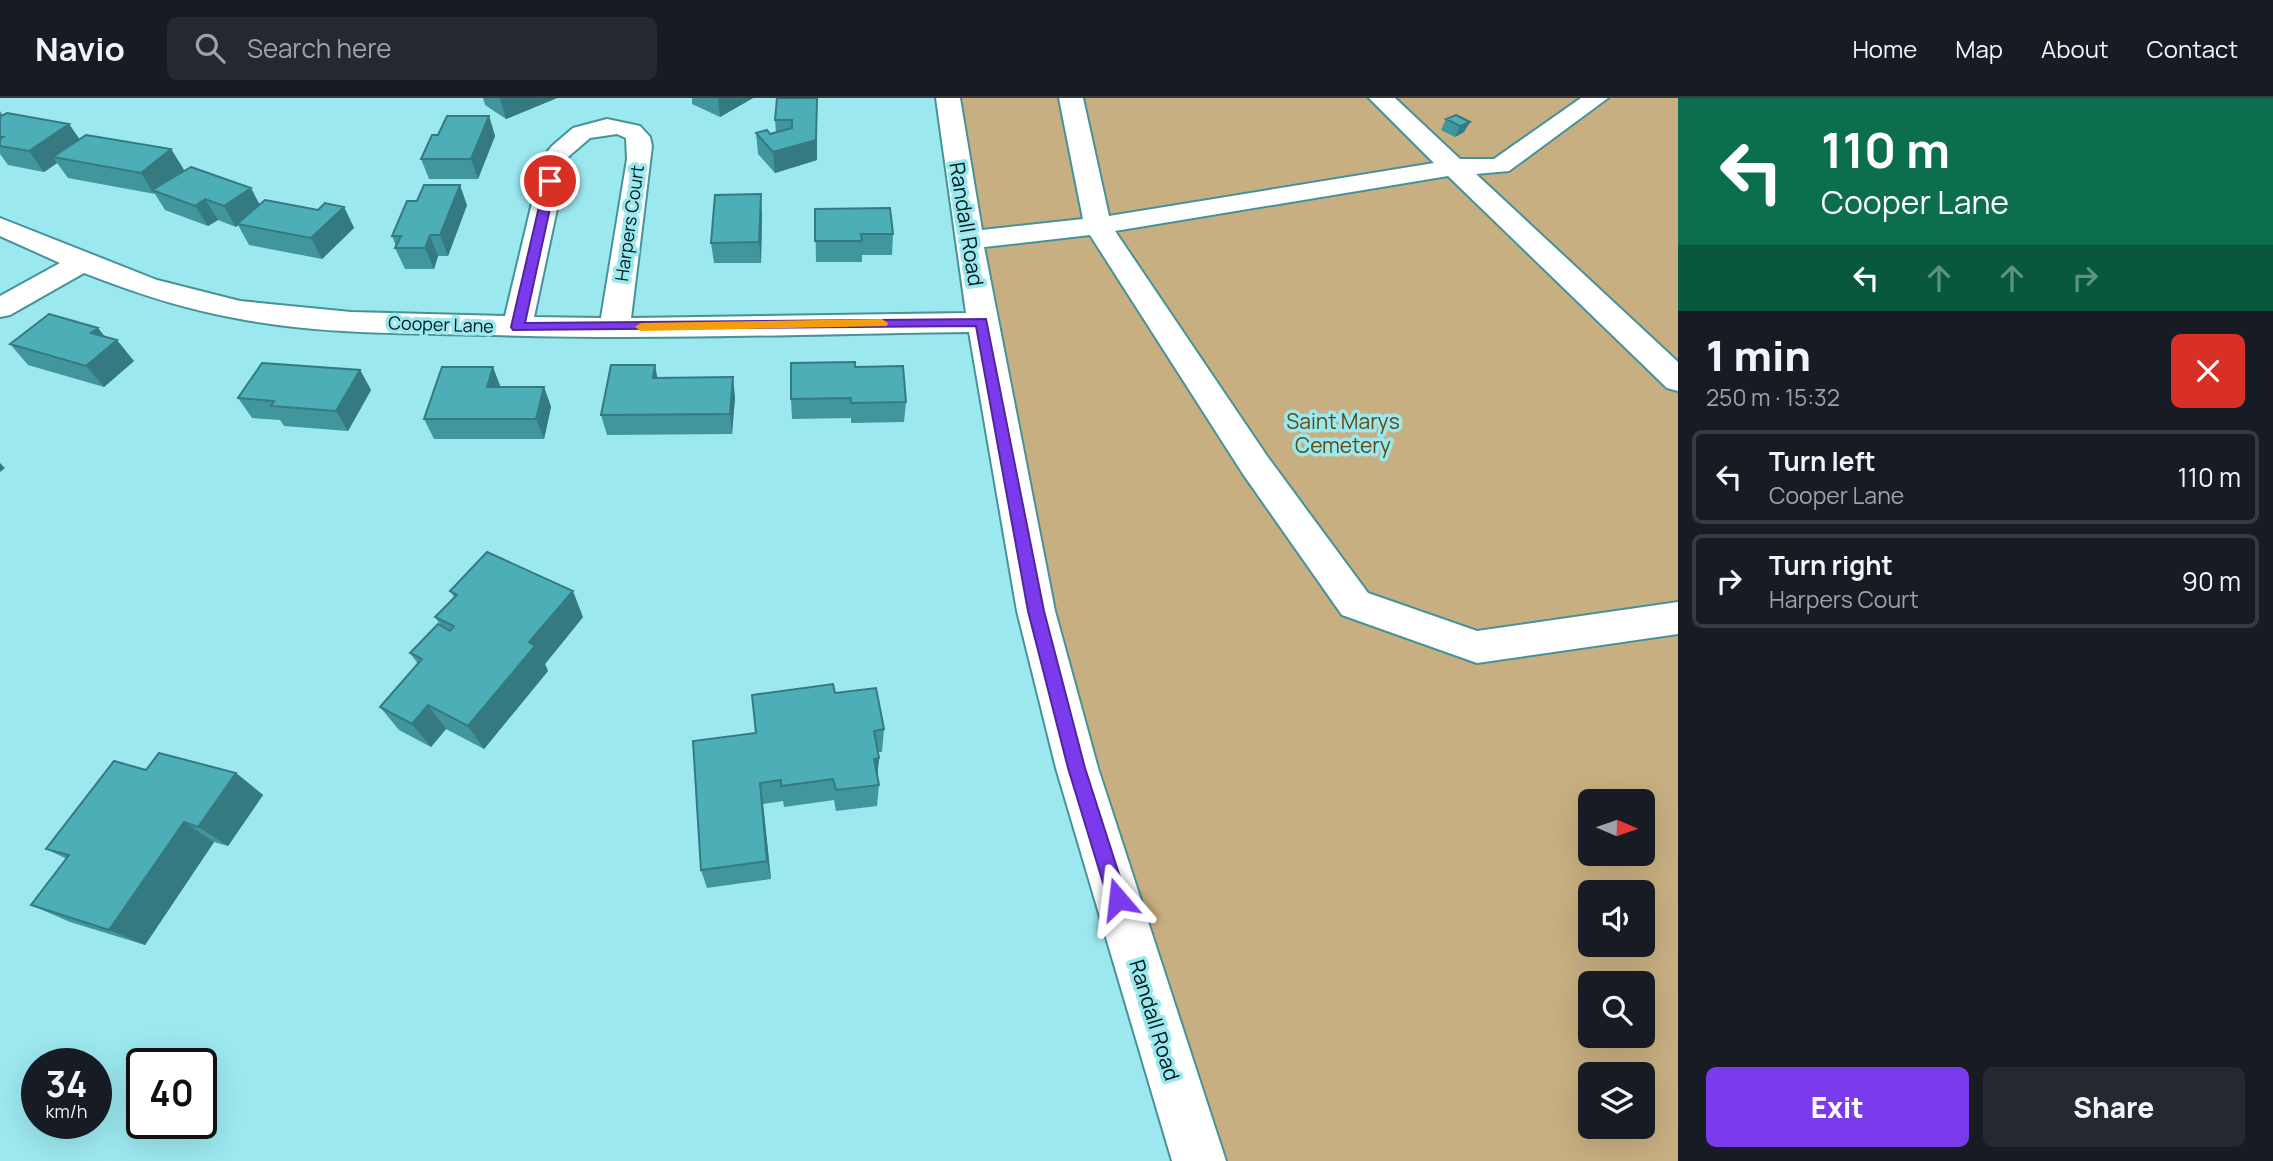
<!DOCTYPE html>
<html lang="en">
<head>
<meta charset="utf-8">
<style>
  :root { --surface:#171b24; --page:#242831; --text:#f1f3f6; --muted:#9ea1a6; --line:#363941; --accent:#7c3aed }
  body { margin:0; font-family:Manrope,sans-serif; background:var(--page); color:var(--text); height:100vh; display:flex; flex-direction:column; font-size:26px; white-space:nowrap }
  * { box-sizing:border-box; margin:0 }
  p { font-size:23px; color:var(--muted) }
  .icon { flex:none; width:38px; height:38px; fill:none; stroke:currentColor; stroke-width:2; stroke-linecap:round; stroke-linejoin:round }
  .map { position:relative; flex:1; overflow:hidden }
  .drawer { display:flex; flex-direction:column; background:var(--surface); width:595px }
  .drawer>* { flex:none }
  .top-card { background:#0b6e4f; color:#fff; overflow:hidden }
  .needle { width:46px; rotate:92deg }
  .fabs { position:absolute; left:1578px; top:691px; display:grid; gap:14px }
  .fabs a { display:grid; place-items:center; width:77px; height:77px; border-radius:10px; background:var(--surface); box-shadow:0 7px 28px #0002; font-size:35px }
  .speed { position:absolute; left:21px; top:950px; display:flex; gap:14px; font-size:35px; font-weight:700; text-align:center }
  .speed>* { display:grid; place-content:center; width:91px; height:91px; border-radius:50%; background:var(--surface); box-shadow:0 7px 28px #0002; line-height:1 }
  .speed small { font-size:18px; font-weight:400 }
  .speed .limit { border:4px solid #111; border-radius:10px; background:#fff; color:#111 }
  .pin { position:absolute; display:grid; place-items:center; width:60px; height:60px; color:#fff; margin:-30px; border:4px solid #fff; border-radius:50%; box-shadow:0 2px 7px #0007 }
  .me { position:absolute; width:77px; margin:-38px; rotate:343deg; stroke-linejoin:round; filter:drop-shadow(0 0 5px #0008) }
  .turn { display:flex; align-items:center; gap:24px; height:147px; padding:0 28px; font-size:32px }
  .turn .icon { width:91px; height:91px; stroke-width:2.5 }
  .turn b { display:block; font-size:49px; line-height:60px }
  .lanes { display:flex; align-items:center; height:66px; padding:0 28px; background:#0003; justify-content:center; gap:35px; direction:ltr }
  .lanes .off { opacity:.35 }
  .round { display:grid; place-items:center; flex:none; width:74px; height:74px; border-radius:10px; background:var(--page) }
  .head { display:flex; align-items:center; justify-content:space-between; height:119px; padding:0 28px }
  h1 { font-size:42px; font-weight:800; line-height:52px }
  .primary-button { display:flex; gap:14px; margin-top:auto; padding:14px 28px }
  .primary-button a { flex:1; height:80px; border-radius:10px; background:var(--accent); color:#fff; font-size:28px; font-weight:800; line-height:80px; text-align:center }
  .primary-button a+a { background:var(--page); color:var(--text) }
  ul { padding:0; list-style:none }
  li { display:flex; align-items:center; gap:21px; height:94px; margin:0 14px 10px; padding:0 14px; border:4px solid var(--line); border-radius:10px }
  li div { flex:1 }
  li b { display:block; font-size:26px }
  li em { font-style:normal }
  header { display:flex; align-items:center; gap:42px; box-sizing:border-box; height:98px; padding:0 35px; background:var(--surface); border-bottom:2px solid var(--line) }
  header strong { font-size:33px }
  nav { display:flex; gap:38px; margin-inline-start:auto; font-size:24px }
  .search { width:490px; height:63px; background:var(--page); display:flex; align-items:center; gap:18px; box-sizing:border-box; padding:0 24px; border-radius:10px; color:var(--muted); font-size:26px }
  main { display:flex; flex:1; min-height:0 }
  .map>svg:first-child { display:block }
  .green { fill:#c8af81; fill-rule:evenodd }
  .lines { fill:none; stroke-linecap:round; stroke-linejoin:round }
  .minor-casing { stroke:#469299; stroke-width:4 }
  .minor { fill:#fff; fill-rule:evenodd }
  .wall { fill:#41969d }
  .shaded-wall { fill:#357a80 }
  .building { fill:#4cafb7; stroke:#357a80; stroke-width:2 }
  .route { fill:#7c3aed; stroke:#51269a; stroke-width:2 }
  .slow { fill:#f59e0b }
  .labels { text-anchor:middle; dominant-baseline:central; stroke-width:7; stroke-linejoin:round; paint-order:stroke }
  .far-street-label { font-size:18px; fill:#001a1c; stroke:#9ce8ef }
  .street-label { font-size:21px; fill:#001a1c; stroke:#9ce8ef }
  .park-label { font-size:21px; fill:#614a17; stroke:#9ce8ef }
</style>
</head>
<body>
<header>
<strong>Navio</strong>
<div class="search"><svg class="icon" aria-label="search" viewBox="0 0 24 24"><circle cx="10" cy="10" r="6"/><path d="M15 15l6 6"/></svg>Search here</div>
<nav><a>Home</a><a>Map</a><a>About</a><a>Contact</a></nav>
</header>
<main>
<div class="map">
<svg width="1678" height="1063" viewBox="0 0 1678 1063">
  <rect width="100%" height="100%" fill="#9ce8ef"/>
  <!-- green -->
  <path class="green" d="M948,0H1678V1063H1199L1077,670ZM1591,704H1643V756H1591ZM1591,794H1643V847H1591ZM1591,886H1643V938H1591ZM1591,976H1643V1029H1591Z"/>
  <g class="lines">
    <defs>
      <path id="minor" d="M936,0H960L982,132L1083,121L1059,0H1083L1109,118L1434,65L1369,0H1395L1460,61H1494L1581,0H1608L1509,73L1476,76L1678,264V293L1667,290L1448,78L1115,133L1267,358L1368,495L1477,533L1678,504V536L1477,565L1342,517L1243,376L1090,137L984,149L1055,513L1098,670L1226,1063H1172L1056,670L1017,513L969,234C810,236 652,242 493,237C409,235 324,237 240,221C187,212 135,195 84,175L10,217L0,219V198L60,165L0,138V120L157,182L240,203L351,214L505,218L543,59L552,48L573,30L607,21L640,28L650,39L652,48L631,220L966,215ZM617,36L626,40L627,61L601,220L534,219L568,59L590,40Z"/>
    </defs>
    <!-- minor casing -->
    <use href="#minor" class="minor-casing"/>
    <!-- minor -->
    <use href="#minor" class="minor"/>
  </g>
  <!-- wall -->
  <path class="wall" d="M483,0H557L506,21L485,7Z
    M692,0H753L720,19L692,6Z
    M817,0V62L775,75L758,56L756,35L770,36L776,34L775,22Z
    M0,13L3,17L69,26L79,41L171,51L184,72L260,106L318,112L344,109L354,130L322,161L249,147L238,127L236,129L218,122L208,128L165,112L155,96L68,80L57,65L44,74L8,67L0,56Z
    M489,18L495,38L478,81H429L421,61Z
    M1446,21L1470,24L1464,34L1455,39L1441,32Z
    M417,103L467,107L448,158H438L434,171H405L395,150L396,148L392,138Z
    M815,111L893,136L892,157H862V164H816Z
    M762,117L761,165H714L711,145Z
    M105,239L134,263L104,289L28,267L10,246Z
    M855,269L906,304L904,324L851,325V320L792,321L791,301Z
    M360,272L371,292L348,333L284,328L280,322L252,320L238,300Z
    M658,280L735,299L732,336L607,337L601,317Z
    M501,289H544L551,309L544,341H434L424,321Z
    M450,493L583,519L545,566L548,573L484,651L446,631L431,649L399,632L380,609L418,566L410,555L441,528L435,519L454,499Z
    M835,595L884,631L882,654H878L879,660L877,680L879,687L877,708L836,713L834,702L784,709L783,703L763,706L771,781L707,790L701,772L756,635Z
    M146,672L236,675L263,697L228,748L214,744L145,847L70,824L31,807L67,761L46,751Z"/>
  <!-- shaded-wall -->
  <path class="shaded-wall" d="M503,0H557L506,21L500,1Z
    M718,0H753L720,19Z
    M817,0V62L775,75L773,54Z
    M489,18L495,38L478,81L471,61Z
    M1470,24L1464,34L1455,39L1460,28Z
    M69,26L83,46L53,59L57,65L44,74L29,53Z
    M171,51L184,72L152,92L154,96L141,75Z
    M460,87L467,107L448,158L440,137Z
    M251,90L262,111L237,126L238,127L236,129L224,108Z
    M761,96L762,117L761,165L759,144Z
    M205,101L218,122L208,128L195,108Z
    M344,109L354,130L322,161L311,140Z
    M430,137L438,158L434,171L425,150Z
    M98,230L112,247L117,242L134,263L104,289L86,268L91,235Z
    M655,267L659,288L653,280Z
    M493,269L501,290L487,289Z
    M360,272L371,292L348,333L336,313Z
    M733,279L735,299L732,336L730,316Z
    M544,289L551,309L544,341L536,321Z
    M0,365L5,370L0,374Z
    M573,493L583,519L545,566L548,573L484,651L468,628L529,544Z
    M428,607L446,631L431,649L412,626Z
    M879,660L877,682L874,661Z
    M236,675L263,697L228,748L198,729Z
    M760,685L763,706L771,781L767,763Z
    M184,724L214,744L145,847L109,832Z"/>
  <!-- building -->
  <path class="building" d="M777,0H817L816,42L773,54L756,35L767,32L770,36L792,30V22H775Z
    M7,15L69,26L29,53L0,48V41L3,39H0V19Z
    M1456,17L1470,24L1460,28L1446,21Z
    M447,18H489L471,61H421L432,37H438Z
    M86,37L171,51L141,75L53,59Z
    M191,69L251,90L224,108L205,101L195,108L152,92Z
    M424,87H460L440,137H430L425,150H395L401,138H392L407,103H417Z
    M761,96L759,144L711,145L715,97Z
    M265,102L318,112L325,105L344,109L311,140L237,126Z
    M890,110L893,136H861L862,143H815V111Z
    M49,216L98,230L91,235L117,242L86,268L10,246Z
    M855,264V269L903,268L906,304L851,305V300L791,301V265Z
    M262,265L360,272L336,313L271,308L274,303L238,300Z
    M611,267H655L653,280L733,279L730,316L601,317Z
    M442,269H493L487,289H544L536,321H424Z
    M487,454L573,493L529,544L535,548L468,628L428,607L412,626L380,609L422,561L410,555L438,526L450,533L454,528L435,519L457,497L450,493Z
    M833,586L835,595L876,590L884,631L874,633L879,660L874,661L879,687L836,692L833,681L781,688V682L760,685L767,763L701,772L693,643L756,635L752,597Z
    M159,655L236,675L198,729L184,724L109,832L31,807L69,757L46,751L114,663L146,672Z"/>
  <!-- route -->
  <path class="route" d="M550,80L556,83L525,225L986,221L1044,513L1085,670L1127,801L1124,808L1118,810L1111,808L1108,801L1068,670L1028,513L976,228L513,232L511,229L545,83Z"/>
  <!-- slow -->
  <path class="slow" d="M882,221L888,225L887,228L641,233L635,229L641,225Z"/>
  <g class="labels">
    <!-- far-street labels -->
    <g class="far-street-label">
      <text transform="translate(629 125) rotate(-82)">Harpers Court</text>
      <text transform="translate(441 226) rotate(2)">Cooper Lane</text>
    </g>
    <!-- street labels -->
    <g class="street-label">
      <text transform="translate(967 126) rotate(81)">Randall Road</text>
      <text transform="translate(1155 922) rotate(73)">Randall Road</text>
    </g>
    <!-- park labels -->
    <g class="park-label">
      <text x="1343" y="323">Saint Marys<tspan x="1343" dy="24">Cemetery</tspan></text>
    </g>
  </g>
</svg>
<div class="fabs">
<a><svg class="needle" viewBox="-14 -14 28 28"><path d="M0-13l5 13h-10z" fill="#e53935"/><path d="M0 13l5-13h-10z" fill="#9ea1a6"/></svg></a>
<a><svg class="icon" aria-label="sound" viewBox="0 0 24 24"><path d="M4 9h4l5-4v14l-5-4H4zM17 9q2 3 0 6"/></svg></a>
<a><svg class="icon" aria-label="search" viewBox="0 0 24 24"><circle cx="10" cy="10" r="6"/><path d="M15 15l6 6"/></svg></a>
<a><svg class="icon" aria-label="layers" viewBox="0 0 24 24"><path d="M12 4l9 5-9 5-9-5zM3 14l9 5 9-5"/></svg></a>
</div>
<div class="speed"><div>34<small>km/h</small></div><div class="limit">40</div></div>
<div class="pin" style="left:550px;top:83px;background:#d93025"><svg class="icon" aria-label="arrive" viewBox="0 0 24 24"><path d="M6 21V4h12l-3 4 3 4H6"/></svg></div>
<svg class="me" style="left:1118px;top:801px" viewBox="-20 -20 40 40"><path d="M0-17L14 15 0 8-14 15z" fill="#7c3aed" stroke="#fff" stroke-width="4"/></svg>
</div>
<section class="drawer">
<div class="top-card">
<div class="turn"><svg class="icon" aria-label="left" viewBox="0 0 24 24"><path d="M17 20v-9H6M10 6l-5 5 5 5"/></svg><div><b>110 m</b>Cooper Lane</div></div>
<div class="lanes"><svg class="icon" aria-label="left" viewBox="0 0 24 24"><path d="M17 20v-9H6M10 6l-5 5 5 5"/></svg><svg class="icon off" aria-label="ahead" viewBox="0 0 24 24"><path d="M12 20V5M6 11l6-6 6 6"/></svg><svg class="icon off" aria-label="ahead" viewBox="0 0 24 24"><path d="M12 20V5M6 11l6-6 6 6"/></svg><svg class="icon off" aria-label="right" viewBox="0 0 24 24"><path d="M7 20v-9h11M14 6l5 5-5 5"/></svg></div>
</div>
<div class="head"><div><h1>1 min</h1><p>250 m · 15:32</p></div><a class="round" style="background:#d93025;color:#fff"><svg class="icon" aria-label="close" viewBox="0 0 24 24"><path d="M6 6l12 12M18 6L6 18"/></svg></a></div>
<ul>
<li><svg class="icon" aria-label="left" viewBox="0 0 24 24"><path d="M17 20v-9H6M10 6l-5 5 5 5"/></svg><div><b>Turn left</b><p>Cooper Lane</p></div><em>110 m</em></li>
<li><svg class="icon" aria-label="right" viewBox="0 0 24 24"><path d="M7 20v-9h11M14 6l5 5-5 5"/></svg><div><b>Turn right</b><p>Harpers Court</p></div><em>90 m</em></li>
</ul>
<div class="primary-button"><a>Exit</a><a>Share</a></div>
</section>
</main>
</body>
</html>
